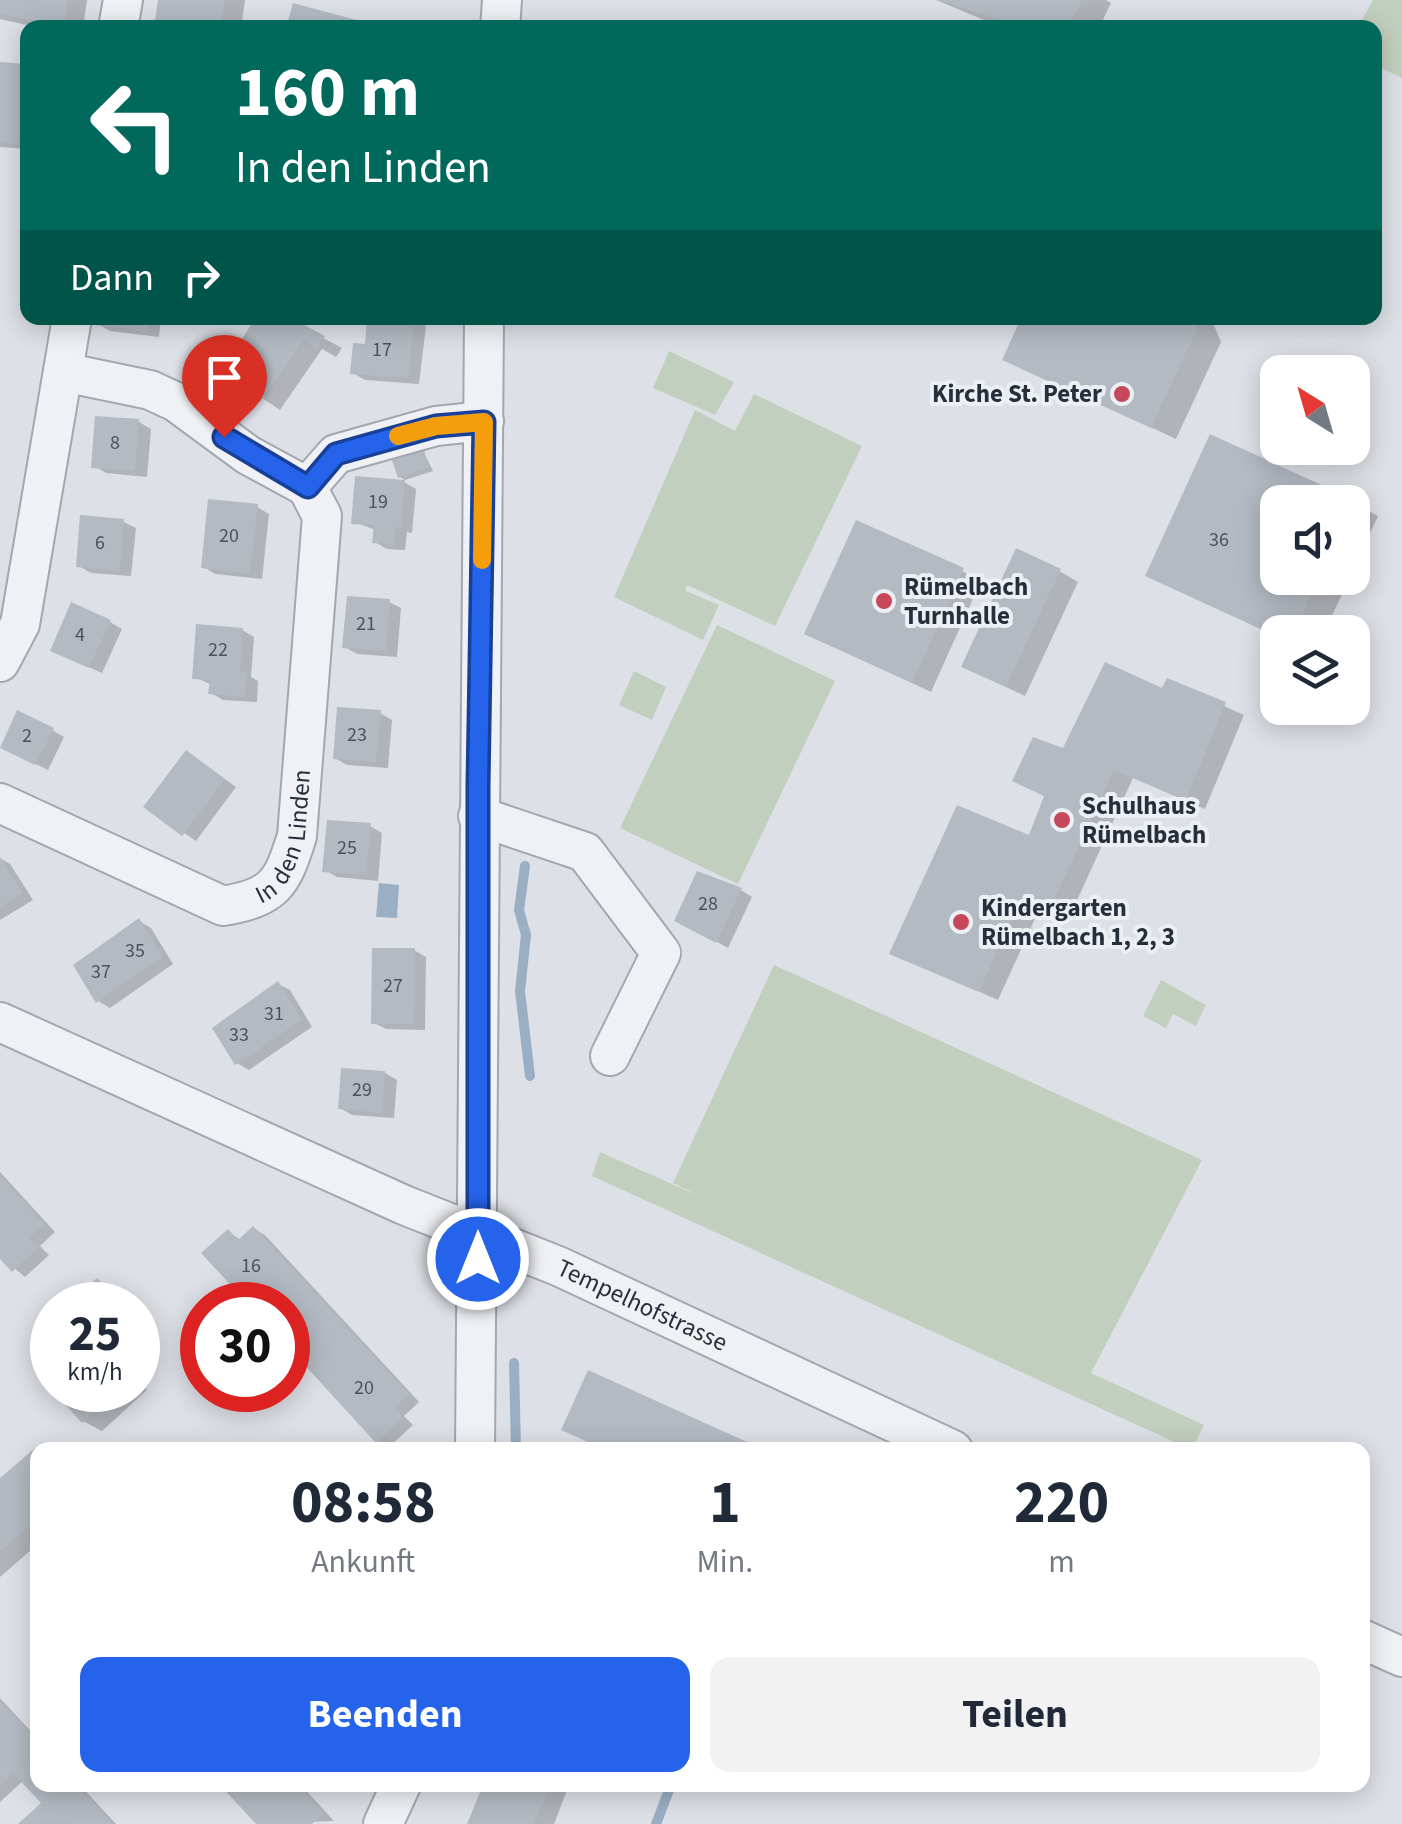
<!DOCTYPE html>
<html lang="de">
<head>
<meta charset="utf-8">
<style>
  :root { --surface:#fff; --page:#f2f2f3; --text:#1f2937; --muted:#747a83; --accent:#2563eb }
  body { margin:0; font-family:"Source Sans 3",sans-serif; background:var(--page); color:var(--text); height:100vh; display:flex; flex-direction:column; font-size:38px; white-space:nowrap }
  * { box-sizing:border-box; margin:0 }
  p { font-size:32px; color:var(--muted) }
  .icon { flex:none; width:55px; height:55px; fill:none; stroke:currentColor; stroke-width:2; stroke-linecap:round; stroke-linejoin:round }
  .map { position:relative; flex:1; overflow:hidden }
  .details { position:absolute; left:30px; top:1442px; width:1340px; height:350px; display:flex; flex-direction:column; background:var(--surface); border-radius:20px; box-shadow:0 5px 25px #0003 }
  .details>* { flex:none }
  .banner { position:absolute; left:20px; top:20px; width:1362px; height:305px; border-radius:20px; box-shadow:0 5px 25px #0003; background:#00695c; color:#fff; overflow:hidden }
  .needle { width:65px; rotate:323deg }
  .controls { position:absolute; left:1260px; top:355px; display:grid; gap:20px }
  .controls a { display:grid; place-items:center; width:110px; height:110px; border-radius:20px; background:var(--surface); box-shadow:0 5px 25px #0003; font-size:50px }
  .speed { position:absolute; left:30px; top:1282px; display:flex; gap:20px; font-size:50px; font-weight:700; text-align:center }
  .speed>* { display:grid; place-content:center; width:130px; height:130px; border-radius:50%; background:var(--surface); box-shadow:0 5px 25px #0003; line-height:1 }
  .speed small { font-size:25px; font-weight:400 }
  .speed .limit { border:15px solid #d22; background:#fff; color:#111 }
  .pin { position:absolute; display:grid; place-items:center; width:85px; height:85px; color:#fff; margin:-102px -42px; border-radius:50% 50% 50% 0; rotate:-45deg; box-shadow:0 0 10px #0007 }
  .pin .icon { rotate:45deg }
  .me { position:absolute; width:110px; margin:-55px; rotate:0deg; stroke-linejoin:round; filter:drop-shadow(0 0 8px #0008) }
  .turn { display:flex; align-items:center; gap:35px; height:210px; padding:0 50px; font-size:45px }
  .turn .icon { width:130px; height:130px; stroke-width:2.5 }
  .turn b { display:block; font-size:70px; line-height:85px }
  .then { display:flex; align-items:center; height:95px; padding:0 50px; background:#0003; gap:20px; font-size:38px }
  .eta { display:flex; justify-content:space-evenly; align-items:center; height:170px; text-align:center }
  .eta b { font-size:60px; font-weight:700; line-height:70px }
  .cta { display:flex; gap:20px; margin-top:auto; padding:20px 50px }
  .cta a { flex:1; height:115px; border-radius:20px; background:var(--accent); color:#fff; font-size:40px; font-weight:700; line-height:115px; text-align:center }
  .cta a+a { background:var(--page); color:var(--text) }
  .map>svg:first-child { display:block }
  .green { fill:#c3cfbe }
  .water { fill:#9aaec4 }
  .shadow { fill:#0003 }
  .lines { fill:none; stroke-linecap:round; stroke-linejoin:round }
  .stream { stroke:#9aaec4; stroke-width:10 }
  .building { fill:#b4bac2 }
  .minor-casing { stroke:#a3a7af; stroke-width:42 }
  .minor { stroke:#eff1f4; stroke-width:38 }
  .route-casing { stroke:#184099; stroke-width:25 }
  .route { stroke:#2563eb; stroke-width:18 }
  .slow { stroke:#f59e0b; stroke-width:18 }
  .poi-dot { fill:#c5485b; stroke:#eceff4; stroke-width:4 }
  .labels { text-anchor:middle; dominant-baseline:central; stroke-width:8; stroke-linejoin:round; paint-order:stroke }
  .number-label { font-size:20px; fill:#4a525d }
  .poi-label { font-size:25px; font-weight:bold; fill:#272f3b; stroke:#eceff4; text-anchor:start }
  .street-label { font-size:25px; fill:#272f3b; stroke:#eceff4 }
</style>
</head>
<body>
<div class="map">
<svg width="1402" height="1824" viewBox="0 0 1402 1824">
  <rect width="100%" height="100%" fill="#dde0e6"/>
  <!-- green -->
  <path class="green" d="M1373,0H1402V78L1375,65V28L1358,27Z
    M669,351L734,382L715,415L653,388Z
    M754,394L862,446L775,626L687,585L686,591L719,605L703,640L614,597L695,410L735,431Z
    M717,625L835,681L738,884L620,828Z
    M634,671L666,687L652,720L619,705Z
    M774,965L1202,1160L1091,1373L1204,1425L1192,1450L592,1176L600,1152L701,1197L673,1183Z
    M1161,980L1206,1005L1196,1026L1173,1014L1166,1028L1143,1016Z"/>
  <!-- water -->
  <path class="water" d="M379,883L399,885L397,918L376,917Z"/>
  <!-- shadow -->
  <path class="shadow" d="M0,0H87L83,28H40L0,19Z
    M161,0H245L241,28H157Z
    M936,0H1106L1111,3L1099,28H1003Z
    M0,64L28,68V149L0,147Z
    M99,318H161L159,337L110,331L98,324Z
    M258,318H298L296,320L310,331L342,348L336,357L322,349L280,410L249,389L239,402L221,392L233,359Z
    M370,318L414,319L426,326L419,384L365,380L353,373L368,347Z
    M1024,318L1036,323L1039,318H1211L1221,342L1176,439L1005,359Z
    M139,422L151,429L147,477L106,473L94,466Z
    M1212,438L1354,503L1378,516L1352,571V502H1278V578H1350L1324,632H1278V637L1148,575Z
    M424,453L433,471L405,480L400,477Z
    M404,482L416,489L412,533L407,532L405,550L387,549L375,542L376,530L354,522Z
    M257,507L269,514L262,579L215,574L204,567Z
    M124,522L136,528L131,576L91,573L79,566Z
    M962,571L981,581L931,692L807,633Z
    M1059,571L1078,582L1025,696L983,676Z
    M389,602L401,608L397,657L357,654L345,647Z
    M110,622L122,629L102,673L64,656Z
    M242,630L254,637L251,677L258,681L257,702L223,700L211,693L212,685L195,677Z
    M1168,681L1244,715L1205,809L1133,778L1068,920L1039,910L998,1000L892,953L1030,838L1064,751L1163,691Z
    M380,713L392,720L388,768L347,765L335,758Z
    M52,730L64,737L48,770L13,753Z
    M198,760L236,787L196,841L146,807Z
    M370,826L382,833L378,881L337,877L325,870Z
    M0,858L10,864L33,900L0,920Z
    M741,890L752,897L728,948L677,920Z
    M139,921L151,928L173,964L110,1008L98,1001Z
    M414,950L426,957L425,1030L386,1029L374,1023Z
    M278,984L290,990L312,1027L249,1070L237,1063Z
    M385,1073L397,1080L394,1118L352,1115L340,1108Z
    M0,1172L55,1232L40,1246L49,1255L25,1277L0,1256Z
    M254,1229L265,1235L419,1402L404,1416L413,1425L389,1447L378,1441L288,1343V1305H252L228,1232L241,1240Z
    M97,1282L115,1292L127,1305H71Z
    M138,1316L154,1335L138,1350Z
    M138,1380L147,1390L102,1431L83,1421L55,1390H138Z
    M35,1451L38,1544L0,1577V1481Z
    M0,1698L38,1739V1785H80L116,1824H22L45,1803L24,1780L0,1802Z
    M223,1785H301L334,1821L260,1824Z
    M485,1785H569L554,1824H470Z"/>
  <g class="lines">
    <!-- stream -->
    <path class="stream" d="M525,866L519,910L526,935L520,991L530,1076
      M514,1363L516,1450
      M656,1824L671,1785"/>
  </g>
  <!-- building -->
  <path class="building" d="M0,0H68L64,27L0,14Z
    M158,0H225L221,28H154Z
    M937,0H1082L1068,28H1026Z
    M293,3L379,26V28H286Z
    M0,62L26,64L19,144L0,143Z
    M96,318H149L147,332L95,325Z
    M255,318H291L325,336L316,348L304,339L261,401L231,379L220,394L199,379L221,349L231,357Z
    M367,318H415L408,378L350,374L353,343L365,344Z
    M1021,318H1196L1198,327L1151,428L1002,360Z
    M95,416L139,419L135,471L91,468Z
    M1210,434L1359,502H1278V578H1319L1294,632H1278V637L1145,576Z
    M424,450L429,468L398,478L392,460Z
    M355,476L405,480L401,528L396,527L394,545L372,543L374,525L351,524Z
    M208,499L258,504L250,574L201,568Z
    M80,515L124,519L120,571L76,567Z
    M856,520L964,568L912,683L804,634Z
    M1016,548L1061,569L1006,687L961,667Z
    M347,596L390,599L386,651L342,648Z
    M71,602L111,620L89,668L50,651Z
    M196,624L243,628L240,671L247,672L245,697L208,694L210,680L192,679Z
    M1105,662L1162,688L1167,678L1226,702L1186,800L1114,770L1049,911L1020,901L979,992L889,954L957,805L1029,835L1044,796L1012,781L1033,737L1063,748Z
    M337,707L381,710L376,762L333,759Z
    M17,710L54,728L35,765L0,748Z
    M186,750L225,779L182,836L143,807Z
    M327,820L371,823L366,875L322,872Z
    M0,857L23,893L0,907Z
    M697,871L742,888L716,943L674,921Z
    M139,918L163,957L96,1003L73,965Z
    M372,948H415L414,1024H371Z
    M278,981L302,1020L235,1065L212,1028Z
    M341,1068L385,1071L382,1113L338,1109Z
    M0,1175L44,1224L29,1238L39,1247L12,1272L0,1259Z
    M253,1226L409,1394L394,1408L403,1417L376,1443L288,1347V1305H249L201,1253L228,1229L238,1240Z
    M97,1278L121,1305H68Z
    M52,1367V1390H118L82,1423L41,1378Z
    M588,1370L707,1424L765,1450H606L561,1430Z
    M35,1448L38,1518L0,1551V1478Z
    M0,1701L38,1742V1785H77L113,1824H18L41,1803L13,1773L0,1785Z
    M220,1785H297L324,1813L312,1824H256Z
    M483,1785H550L534,1824H467Z"/>
  <g class="lines">
    <defs>
      <g id="minor">
        <path d="M118,28L123,0"/>
        <path d="M500,28L502,0"/>
        <path d="M307,487L336,454L436,426L484,421"/>
        <path d="M0,662L20,624L72,318"/>
        <path id="s1" d="M0,803L223,906C275,897 282,884 297,836L322,516L307,487L248,455L176,402L150,390L63,372"/>
        <path d="M478,816L585,852L661,953L610,1056"/>
        <path id="s2" d="M0,1022L404,1205L558,1266L953,1450"/>
        <path d="M475,1450L484,318"/>
        <path d="M1362,1639L1402,1657"/>
        <path d="M383,1824L401,1785"/>
      </g>
    </defs>
    <!-- minor casing -->
    <use href="#minor" class="minor-casing"/>
    <!-- minor -->
    <use href="#minor" class="minor"/>
  </g>
  <g class="lines">
    <defs>
      <path id="route" d="M224,437L308,487L336,454L436,426L484,422L478,785V1259"/>
    </defs>
    <!-- route casing -->
    <use href="#route" class="route-casing"/>
    <!-- route -->
    <use href="#route" class="route"/>
    <!-- slow -->
    <path class="slow" d="M398,436L436,426L484,422L482,560"/>
  </g>
  <!-- markers -->
  <g class="poi-dot">
    <circle cx="1122" cy="394" r="10"/>
    <circle cx="884" cy="601" r="10"/>
    <circle cx="1062" cy="820" r="10"/>
    <circle cx="961" cy="922" r="10"/>
  </g>
  <g class="labels">
    <!-- number labels -->
    <g class="number-label">
      <text x="382" y="350">17</text>
      <text x="115" y="443">8</text>
      <text x="378" y="502">19</text>
      <text x="229" y="536">20</text>
      <text x="1219" y="540">36</text>
      <text x="100" y="543">6</text>
      <text x="366" y="624">21</text>
      <text x="80" y="635">4</text>
      <text x="218" y="650">22</text>
      <text x="357" y="735">23</text>
      <text x="27" y="736">2</text>
      <text x="347" y="848">25</text>
      <text x="708" y="904">28</text>
      <text x="135" y="951">35</text>
      <text x="101" y="972">37</text>
      <text x="393" y="986">27</text>
      <text x="274" y="1014">31</text>
      <text x="239" y="1035">33</text>
      <text x="362" y="1090">29</text>
      <text x="251" y="1266">16</text>
      <text x="364" y="1388">20</text>
    </g>
    <!-- poi labels -->
    <g class="poi-label">
      <text x="1102" y="394" text-anchor="end">Kirche St. Peter</text>
      <text x="904" y="587">Rümelbach<tspan x="904" dy="29">Turnhalle</tspan></text>
      <text x="1082" y="806">Schulhaus<tspan x="1082" dy="29">Rümelbach</tspan></text>
      <text x="981" y="908">Kindergarten<tspan x="981" dy="29">Rümelbach 1, 2, 3</tspan></text>
    </g>
    <!-- street labels -->
    <g class="street-label">
      <text stroke="none"><textPath href="#s1" startOffset="352">In den Linden</textPath></text>
      <text stroke="none"><textPath href="#s2" startOffset="702">Tempelhofstrasse</textPath></text>
    </g>
  </g>
</svg>
<div class="controls">
<a><svg class="needle" viewBox="-14 -14 28 28"><path d="M0-13l5 13h-10z" fill="#e53935"/><path d="M0 13l5-13h-10z" fill="#747a83"/></svg></a>
<a><svg class="icon" aria-label="sound" viewBox="0 0 24 24"><path d="M4 9h4l5-4v14l-5-4H4zM17 9q2 3 0 6"/></svg></a>
<a><svg class="icon" aria-label="layers" viewBox="0 0 24 24"><path d="M12 4l9 5-9 5-9-5zM3 14l9 5 9-5"/></svg></a>
</div>
<div class="speed"><div>25<small>km/h</small></div><div class="limit">30</div></div>
<div class="pin" style="left:224px;top:437px;background:#d93025"><svg class="icon" aria-label="arrive" viewBox="0 0 24 24"><path d="M6 21V4h12l-3 4 3 4H6"/></svg></div>
<svg class="me" style="left:478px;top:1259px" viewBox="-20 -20 40 40"><circle r="17" fill="#2563eb" stroke="#fff" stroke-width="3"/><path d="M0-11L8 9 0 5-8 9z" fill="#fff"/></svg>
<div class="banner">
<div class="turn"><svg class="icon" aria-label="left" viewBox="0 0 24 24"><path d="M17 20v-9H6M10 6l-5 5 5 5"/></svg><div><b>160 m</b>In den Linden</div></div>
<div class="then">Dann<svg class="icon" aria-label="right" viewBox="0 0 24 24"><path d="M7 20v-9h11M14 6l5 5-5 5"/></svg></div>
</div>
<section class="details">
<div class="eta">
<div><b>08:58</b><p>Ankunft</p></div>
<div><b>1</b><p>Min.</p></div>
<div><b>220</b><p>m</p></div>
</div>
<div class="cta"><a>Beenden</a><a>Teilen</a></div>
</section>
</div>
</body>
</html>
